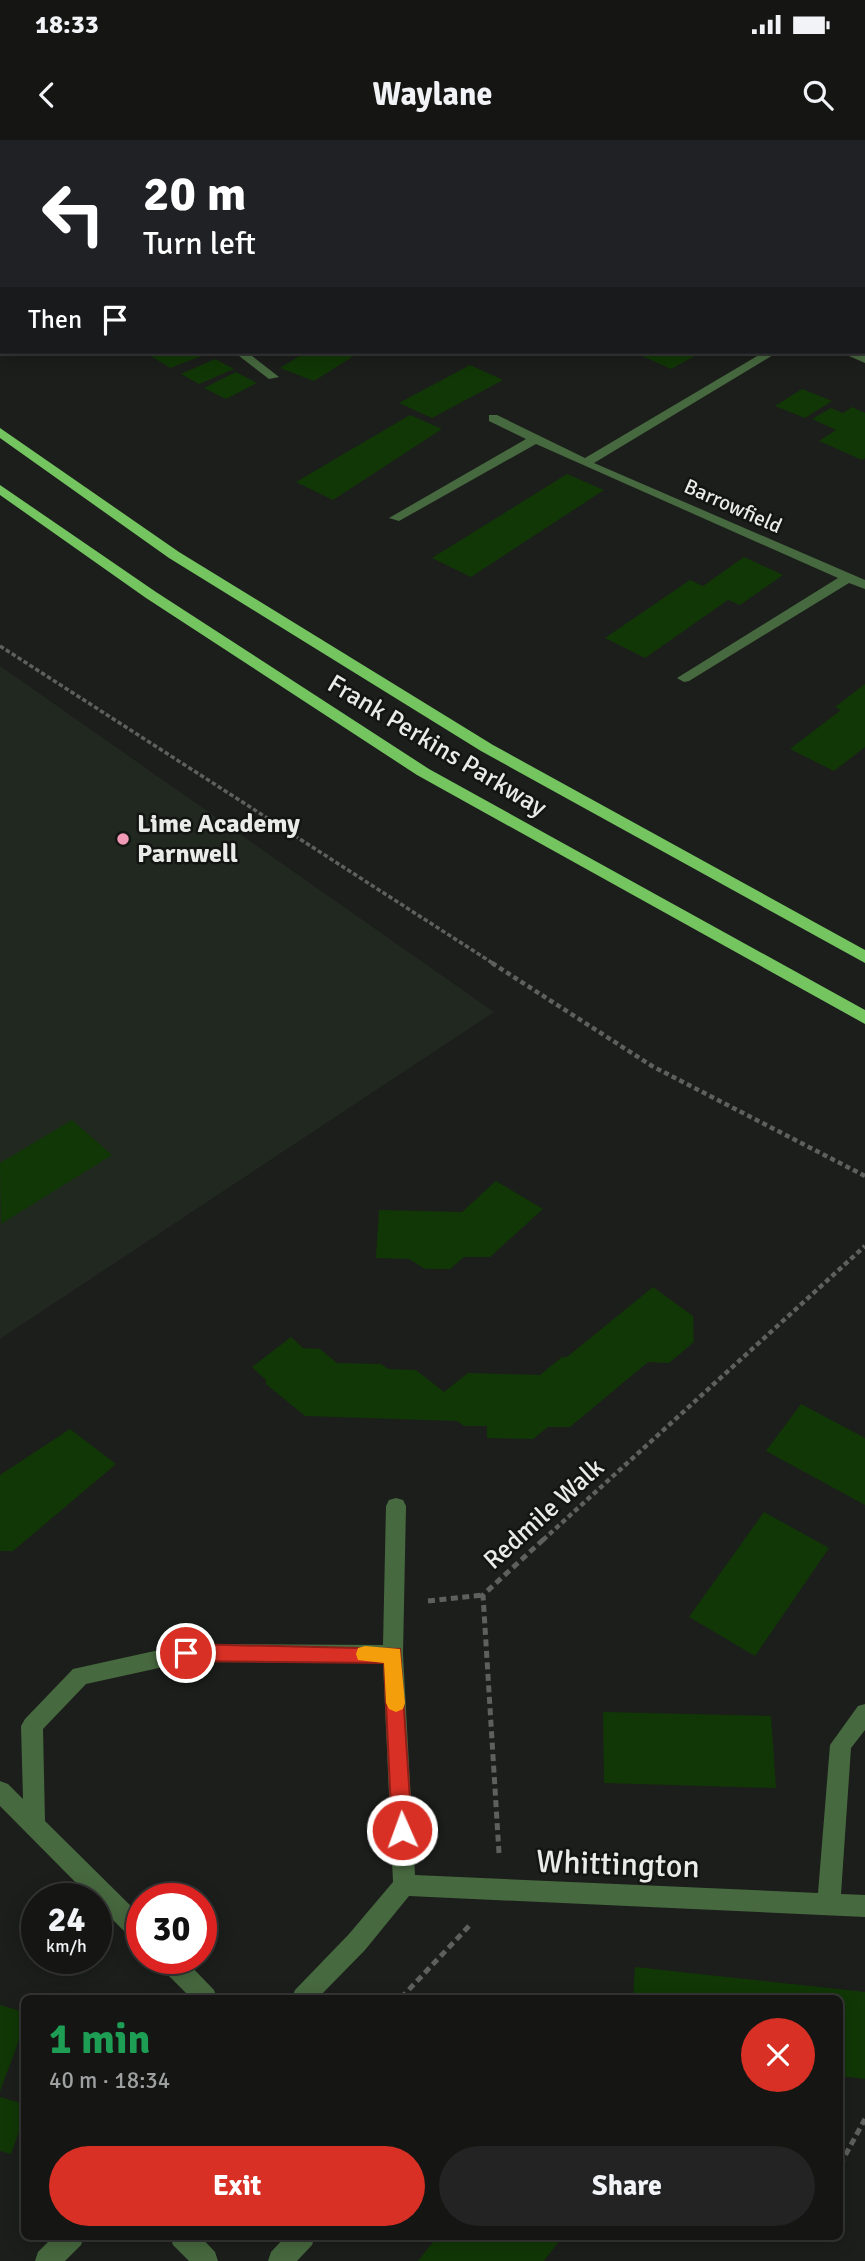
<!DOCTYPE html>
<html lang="en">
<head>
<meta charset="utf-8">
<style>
  :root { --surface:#151614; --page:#222322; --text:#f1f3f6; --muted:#9d9fa0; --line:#343534; --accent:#d93025 }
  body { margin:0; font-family:Signika,sans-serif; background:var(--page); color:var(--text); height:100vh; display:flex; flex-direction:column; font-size:26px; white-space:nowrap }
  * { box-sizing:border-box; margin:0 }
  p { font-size:23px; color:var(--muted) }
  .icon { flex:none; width:38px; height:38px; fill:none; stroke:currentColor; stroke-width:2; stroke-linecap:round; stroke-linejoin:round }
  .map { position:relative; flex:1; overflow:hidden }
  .side { position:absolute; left:21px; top:1855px; width:822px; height:245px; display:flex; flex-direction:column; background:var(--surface); border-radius:10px; box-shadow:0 4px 18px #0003,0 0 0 2px var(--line) }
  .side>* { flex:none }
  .top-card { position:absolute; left:0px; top:0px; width:866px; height:214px; box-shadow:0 4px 18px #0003,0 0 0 2px var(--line); background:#202124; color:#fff; overflow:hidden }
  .speed { position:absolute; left:21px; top:1743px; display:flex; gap:14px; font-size:35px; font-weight:700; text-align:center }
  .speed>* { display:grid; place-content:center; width:91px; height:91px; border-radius:50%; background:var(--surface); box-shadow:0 4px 18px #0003,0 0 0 2px var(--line); line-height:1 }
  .speed small { font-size:18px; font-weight:400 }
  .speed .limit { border:10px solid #d22; background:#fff; color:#111 }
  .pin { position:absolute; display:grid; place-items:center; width:60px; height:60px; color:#fff; margin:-30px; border:4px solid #fff; border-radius:50%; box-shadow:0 2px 7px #0007 }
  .me { position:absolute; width:77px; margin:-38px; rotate:358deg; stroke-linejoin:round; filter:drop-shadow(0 0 5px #0008) }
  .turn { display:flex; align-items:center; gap:24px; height:147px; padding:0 28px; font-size:32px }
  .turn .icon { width:91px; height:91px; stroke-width:2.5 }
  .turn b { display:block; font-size:49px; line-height:60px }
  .then { display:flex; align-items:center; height:66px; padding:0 28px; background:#0003; gap:14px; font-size:26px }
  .round { display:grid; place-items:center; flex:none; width:74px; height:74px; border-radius:37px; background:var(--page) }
  .summary { display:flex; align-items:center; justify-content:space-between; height:119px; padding:0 28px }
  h1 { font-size:42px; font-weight:800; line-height:52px; color:#1e9e55 }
  .action { display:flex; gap:14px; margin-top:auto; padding:14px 28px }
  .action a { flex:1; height:80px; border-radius:42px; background:var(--accent); color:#fff; font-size:28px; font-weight:800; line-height:80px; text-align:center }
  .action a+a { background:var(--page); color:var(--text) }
  .status { display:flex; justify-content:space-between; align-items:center; height:49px; padding:0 35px; background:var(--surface); direction:ltr }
  .status svg { height:19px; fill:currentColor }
  header { display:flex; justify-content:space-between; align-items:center; height:91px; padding:0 28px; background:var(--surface); font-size:32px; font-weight:800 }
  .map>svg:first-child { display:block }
  .built { fill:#212820 }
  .building { fill:#113706 }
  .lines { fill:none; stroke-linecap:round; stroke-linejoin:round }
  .path-far2 { stroke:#5e605d; stroke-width:3.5; stroke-dasharray:4.5 2.5; stroke-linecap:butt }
  .path-far1 { stroke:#5e605d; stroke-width:4.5; stroke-dasharray:5 3.5; stroke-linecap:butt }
  .path { stroke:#5e605d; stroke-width:5; stroke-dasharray:7 4.5; stroke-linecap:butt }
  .service { fill:#47693f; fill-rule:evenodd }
  .minor { fill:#47693f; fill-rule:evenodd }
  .tertiary { fill:#47693f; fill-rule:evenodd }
  .trunk { fill:#74c460; fill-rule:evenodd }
  .route { fill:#d93025; stroke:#8d1f18; stroke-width:2 }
  .slow { fill:#f59e0b }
  .poi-dot { fill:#f09ab6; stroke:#131512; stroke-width:2.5 }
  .labels { text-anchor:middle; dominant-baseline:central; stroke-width:5; stroke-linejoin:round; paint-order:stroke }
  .far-street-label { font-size:21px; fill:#e9ebe9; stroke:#131512 }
  .street-label { font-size:26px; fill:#e9ebe9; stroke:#131512 }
  .poi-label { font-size:26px; font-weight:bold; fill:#e9ebe9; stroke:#131512; text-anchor:start }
  .near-street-label { font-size:32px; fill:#e9ebe9; stroke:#131512 }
</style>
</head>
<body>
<div class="status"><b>18:33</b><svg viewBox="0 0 49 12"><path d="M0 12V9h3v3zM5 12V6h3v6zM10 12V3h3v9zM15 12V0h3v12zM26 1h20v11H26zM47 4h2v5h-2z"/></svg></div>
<header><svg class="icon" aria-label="back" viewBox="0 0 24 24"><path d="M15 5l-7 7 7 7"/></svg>Waylane<svg class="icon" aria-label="search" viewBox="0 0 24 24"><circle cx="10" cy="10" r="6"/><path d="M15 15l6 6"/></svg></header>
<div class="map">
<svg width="865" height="2121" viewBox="0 0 865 2121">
  <rect width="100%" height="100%" fill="#1c1e1b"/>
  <!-- built -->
  <path class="built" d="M0,526L494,872L0,1199Z"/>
  <!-- building -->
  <path class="building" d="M145,212H212L170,228Z
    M306,212H360L314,241L280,228Z
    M643,212H702L671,229L638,214Z
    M215,219L234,229L199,244L181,234Z
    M470,225L503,240L432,278L399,263Z
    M236,232L257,243L226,259L204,248Z
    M802,249L832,261L805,278L775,266Z
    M852,267L865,273V318L862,320L819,301L836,290L812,279L831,268L843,273Z
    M410,275L442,289L333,360L296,342Z
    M567,334L604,350L471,437L432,418Z
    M744,417L783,435L740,465L728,460L645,518L605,498L690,440L703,446Z
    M865,544V607L834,631L790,609L841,570L835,567Z
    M72,980L112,1015L1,1084L0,1023Z
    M496,1041L543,1069L490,1117H464L450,1129H425L409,1119L376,1118L379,1070L462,1072Z
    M653,1147L693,1176L694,1202L669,1223L648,1222L570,1287H548L533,1299L487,1298V1286H464L457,1281L305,1276L266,1244V1240L252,1227L291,1197L303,1208L320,1209L337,1223L381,1224L388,1229L416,1230L444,1252L468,1233L540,1235L562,1217H567Z
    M801,1264L865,1298V1365L766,1311Z
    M70,1289L116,1324L13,1411H0V1335Z
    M764,1372L829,1408L755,1516L689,1477Z
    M603,1572L771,1576L776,1648L604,1643Z
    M635,1827L865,1852V1939L840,1936V1858H633Z
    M0,1865L24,1872V1887L0,1951Z
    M0,1957L24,1964V1978L11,2014L0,2011Z
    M438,2096H563L544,2121H418Z"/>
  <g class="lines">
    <!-- path-far2 -->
    <path class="path-far2" d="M0,506L494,824"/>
    <!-- path-far1 -->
    <path class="path-far1" d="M492,823L652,926L865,1036
      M543,1400L865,1106"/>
    <!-- path -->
    <path class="path" d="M428,1461L483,1455
      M499,1713L483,1455L545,1398
      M401,1858L470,1785
      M840,2025L865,1979"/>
    <!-- service -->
    <path class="service" d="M864,75H865V81H864Z
      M170,2096H200L215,2112L218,2121H189L173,2105Z
      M286,2096H315L312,2105L297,2121H268L271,2112Z"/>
    <!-- minor -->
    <path class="minor" d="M234,212H247L279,237L269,239Z
      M764,212H778L594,323L865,440V449L849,443L689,541L684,542L677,538L838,438L536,304L399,381L389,378L526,299L489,281V275H497L585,318Z
      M396,1358L403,1360L406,1366L403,1514L415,1735L818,1753L830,1605L858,1566L865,1564V1590L851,1608L841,1754L865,1755V1777L409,1756L365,1810L318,1858H292L295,1850L349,1794L393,1742L383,1523L186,1522L86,1544L43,1589L45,1681L142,1777V1804L134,1801L96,1763V1759H92L0,1666V1641L8,1644L23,1659L21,1586L25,1579L73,1529L186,1504L383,1505L386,1366L389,1360Z
      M156,1818H183L214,1850L217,1858H191L159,1826Z
      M54,2096H84L81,2105L65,2121H35L38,2112Z"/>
    <!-- tertiary -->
    <path class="tertiary" d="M354,0H366L367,2H355Z
      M840,212H855L865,216V223Z"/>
    <!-- trunk -->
    <path class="trunk" d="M0,288L179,412L493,605L865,810V823L481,611L169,418L0,298Z
      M0,345L156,452L429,629L865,870V884L417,635L146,458L0,355Z"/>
  </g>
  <!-- route -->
  <path class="route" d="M186,1504L400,1509L412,1690L409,1697L402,1700L395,1697L392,1690L384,1523L186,1521L179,1518L177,1513L179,1507Z"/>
  <!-- slow -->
  <path class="slow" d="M365,1506L400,1509L405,1563L403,1569L396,1572L389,1569L386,1563L384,1523L358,1520L356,1514L358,1508Z"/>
  <!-- markers -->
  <circle class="poi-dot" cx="123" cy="699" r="7"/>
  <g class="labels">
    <!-- far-street labels -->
    <g class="far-street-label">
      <text transform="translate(733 366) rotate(24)">Barrowfield</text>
    </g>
    <!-- street labels -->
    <g class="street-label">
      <text transform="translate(437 606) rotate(31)">Frank Perkins Parkway</text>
      <text transform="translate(544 1374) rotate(-42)">Redmile Walk</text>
    </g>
    <!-- poi labels -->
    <g class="poi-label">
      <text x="137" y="684">Lime Academy<tspan x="137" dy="30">Parnwell</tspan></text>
    </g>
    <!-- near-street labels -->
    <g class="near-street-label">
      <text transform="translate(618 1724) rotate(2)">Whittington</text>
    </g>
  </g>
</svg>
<div class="speed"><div>24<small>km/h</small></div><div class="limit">30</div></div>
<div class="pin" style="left:186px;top:1513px;background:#d93025"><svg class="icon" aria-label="arrive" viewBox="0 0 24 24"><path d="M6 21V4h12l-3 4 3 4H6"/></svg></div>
<svg class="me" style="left:402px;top:1690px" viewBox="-20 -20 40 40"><circle r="17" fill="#d93025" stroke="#fff" stroke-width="3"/><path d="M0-11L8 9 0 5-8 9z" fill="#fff"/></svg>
<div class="top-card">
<div class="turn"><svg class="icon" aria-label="left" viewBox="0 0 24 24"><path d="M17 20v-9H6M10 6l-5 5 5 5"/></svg><div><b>20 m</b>Turn left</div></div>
<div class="then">Then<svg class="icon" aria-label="arrive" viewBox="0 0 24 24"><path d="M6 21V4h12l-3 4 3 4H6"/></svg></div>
</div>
<section class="side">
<div class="summary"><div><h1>1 min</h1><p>40 m · 18:34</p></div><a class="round" style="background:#d93025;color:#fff"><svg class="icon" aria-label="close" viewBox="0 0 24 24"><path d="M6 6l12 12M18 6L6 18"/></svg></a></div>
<div class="action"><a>Exit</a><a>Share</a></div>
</section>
</div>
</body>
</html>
